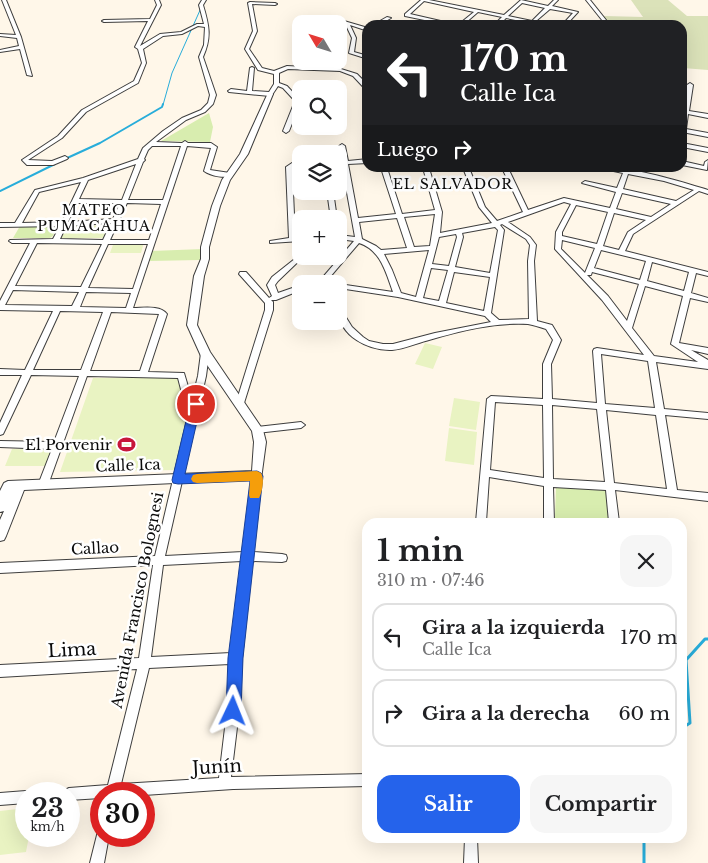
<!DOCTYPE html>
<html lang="es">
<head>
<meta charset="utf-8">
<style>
  :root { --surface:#fff; --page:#f6f6f6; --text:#202124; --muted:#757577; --line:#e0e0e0; --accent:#2563eb }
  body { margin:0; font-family:"Libre Baskerville",serif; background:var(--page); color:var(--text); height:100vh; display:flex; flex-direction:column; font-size:19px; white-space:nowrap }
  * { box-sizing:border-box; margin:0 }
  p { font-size:16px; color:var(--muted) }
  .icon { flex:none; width:28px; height:28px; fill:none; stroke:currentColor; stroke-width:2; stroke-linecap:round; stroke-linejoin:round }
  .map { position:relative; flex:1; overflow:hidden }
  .panel { position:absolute; left:362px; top:518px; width:325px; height:325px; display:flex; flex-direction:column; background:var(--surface); border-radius:15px; box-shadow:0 5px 20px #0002 }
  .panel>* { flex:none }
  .top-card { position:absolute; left:362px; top:20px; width:325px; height:152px; border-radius:15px; box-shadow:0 5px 20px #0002; background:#202124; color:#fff; overflow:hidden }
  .needle { width:32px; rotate:308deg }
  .buttons { position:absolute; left:292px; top:15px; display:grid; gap:10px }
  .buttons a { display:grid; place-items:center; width:55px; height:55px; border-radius:10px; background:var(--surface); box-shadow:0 5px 20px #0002; font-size:25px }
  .speed { position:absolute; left:15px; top:782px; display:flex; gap:10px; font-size:25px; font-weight:700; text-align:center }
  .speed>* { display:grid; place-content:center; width:65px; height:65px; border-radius:50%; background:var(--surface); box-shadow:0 5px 20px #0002; line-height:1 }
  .speed small { font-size:12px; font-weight:400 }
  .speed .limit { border:8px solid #d22; background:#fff; color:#111 }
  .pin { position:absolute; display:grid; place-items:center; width:42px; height:42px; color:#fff; margin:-21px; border:2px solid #fff; border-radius:50%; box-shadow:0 1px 5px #0007 }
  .me { position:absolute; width:55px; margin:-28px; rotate:2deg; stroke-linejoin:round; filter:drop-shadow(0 0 4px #0008) }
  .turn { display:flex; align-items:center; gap:18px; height:105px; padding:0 15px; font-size:22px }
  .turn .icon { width:65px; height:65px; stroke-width:2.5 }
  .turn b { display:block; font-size:35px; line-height:42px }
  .then { display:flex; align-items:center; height:48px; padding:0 15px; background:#0003; gap:10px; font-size:19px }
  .round { display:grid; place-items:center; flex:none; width:52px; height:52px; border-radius:15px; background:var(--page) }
  .headline { display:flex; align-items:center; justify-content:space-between; height:85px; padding:0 15px }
  h1 { font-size:30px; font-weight:700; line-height:38px }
  .button { display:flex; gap:10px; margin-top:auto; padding:10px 15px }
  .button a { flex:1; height:58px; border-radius:15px; background:var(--accent); color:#fff; font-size:20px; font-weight:700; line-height:58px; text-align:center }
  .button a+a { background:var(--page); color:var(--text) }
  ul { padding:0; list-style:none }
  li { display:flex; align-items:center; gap:15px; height:68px; margin:0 10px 8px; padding:0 5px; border:2px solid var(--line); border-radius:15px }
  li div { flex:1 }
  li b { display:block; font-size:19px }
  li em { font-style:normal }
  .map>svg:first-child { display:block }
  .green { fill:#d8edaf }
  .cemetery { fill:#dbe2b9 }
  .pitch { fill:#e9f3c2 }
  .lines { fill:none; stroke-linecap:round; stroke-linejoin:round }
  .stream-far2 { stroke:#28adda; stroke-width:1 }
  .stream-far1 { stroke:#28adda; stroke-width:2 }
  .stream { stroke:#28adda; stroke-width:3 }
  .minor-casing { stroke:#3e3e3e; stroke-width:2 }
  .tertiary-casing { stroke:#3e3e3e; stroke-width:2 }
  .minor { fill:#fff; fill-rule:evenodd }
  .tertiary { fill:#fff; fill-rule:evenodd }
  .route { fill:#2563eb; stroke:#184099 }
  .slow { fill:#f59e0b }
  .labels { text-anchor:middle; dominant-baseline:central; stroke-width:5; stroke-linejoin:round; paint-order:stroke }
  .far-neighbourhood-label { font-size:14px; letter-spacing:1px; fill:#0b0b0b; stroke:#fff }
  .poi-label { font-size:15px; fill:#0b0b0b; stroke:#fff; text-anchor:end }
  .street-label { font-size:15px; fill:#0b0b0b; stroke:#fff }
  .near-street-label { font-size:18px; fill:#0b0b0b; stroke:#fff }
</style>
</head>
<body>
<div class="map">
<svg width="708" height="863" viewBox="0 0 708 863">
  <rect width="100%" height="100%" fill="#fff7e9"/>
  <!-- green -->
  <path class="green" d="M209,113L213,127L210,142L161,141Z
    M20,226H55L57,227L53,236L50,238H13Z
    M203,249L200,260L149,261L151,251Z
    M556,486L608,490L609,522L555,518Z"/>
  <!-- cemetery -->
  <path class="cemetery" d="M631,0H668L687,16H708V70L683,68L682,25H609L604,16L643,17Z"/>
  <!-- pitch -->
  <path class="pitch" d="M67,225L110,226L105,238H61Z
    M114,242H144L141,253H110Z
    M425,343L442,347L433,369L415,364Z
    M93,378H178L188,418L176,470L60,472Z
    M454,398L480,402L476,430L449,426Z
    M449,428L477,432L474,465L445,461Z
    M12,449L53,450L46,466H5Z
    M26,808V836H29L26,852L0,855V811Z"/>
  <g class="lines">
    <!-- stream-far2 -->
    <path class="stream-far2" d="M163,105L172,73L201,8"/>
    <!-- stream-far1 -->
    <path class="stream-far1" d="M65,159L100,143L162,107L163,104
      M0,191L55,164"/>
    <!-- stream -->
    <path class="stream" d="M682,728L690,723L686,660L705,639H708
      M644,838V863"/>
    <defs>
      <path id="minor" d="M2,0H6L21,37L32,76L27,75L20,49L0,52V50L19,46L17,38L0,36V34L16,35Z
        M155,0H159L161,5L140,46L160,34L181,32L197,24H204L199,5L202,0H206L203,5C209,25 212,37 203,57L216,95L213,104L205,112L186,120L156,142L182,143L185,141L188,143H211L217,147L210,170L230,173L233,175C226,179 211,176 204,171L211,148L187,146L133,308C144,308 160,305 167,314L148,372L184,373L192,400L198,376L201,353L205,350L209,353L206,376L165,556L243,552L252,476L254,473H260L262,476L253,552L282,554L286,555L287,558L286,561L282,562L252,561L242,658L239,711L231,777L368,774V786L233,789L144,795V794H101V798L69,800V794H63L65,790L69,788L108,785L137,669L0,677V665L139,658L153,565L0,573V563L155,556L188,416L178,378L87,376L48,485L46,488L43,489L40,488L38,485L52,449L0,447V441L54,442L79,376L31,375L4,432L3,434L0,435V423L22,375H0V369L25,370L53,311L0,310V301L30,243H12L9,241L10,240L53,239L60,226L0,227V223H15L35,190L83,178L138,159L143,148L163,131L182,118L201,110L208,103L210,95L199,57L204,45L205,27L198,26L182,34L163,36L143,49L146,63L138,83L86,112L62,138L28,160L52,161L65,156L68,158L67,159L53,165H27L22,160L58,136L82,110L134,81L142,63L138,49L135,47L148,21L104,22L102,21L104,20L150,19L157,5ZM152,146H181L163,200H128L143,162L145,160L144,159L148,150ZM136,164L122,200L79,199L88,180ZM81,182L62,222L22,223L39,192ZM77,203H120L113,219L68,222ZM127,203L161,204L149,240H110ZM111,223L103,240L60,239L66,226ZM37,243L102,244L81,287L15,286ZM108,244H148L133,289L88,288ZM13,290L79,292L72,306L5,305ZM86,292L131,293L126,308L80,307ZM60,311L103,312L81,370H33ZM111,312L159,314L140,371H90ZM242,561L231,653L151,657L163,565ZM230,664L227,711L219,778L121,784L149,668Z
        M421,0H429L504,15L521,0L548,6L554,0H558L552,6L578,12L566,25H562L573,13L550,9L536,21L549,25L534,24L528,25L530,23L506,18L499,25H494L502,17L478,12L463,25H449L405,16V14ZM424,1L474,12L458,25L410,14ZM522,3L545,8L532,21L508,16Z
        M586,0H590L610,25H606Z
        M250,2L275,3L277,4L275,5L252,4L257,31L249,49L262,68L274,71L287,66L341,69L357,74L367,84L368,92L353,76L340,71L288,69L279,73V83L287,86L301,101L289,131L286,133L283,131L295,101L283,88L278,86L272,95L270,96L229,92L228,91L231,89L247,91L250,68L252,67L254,68L252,91L269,92L274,84V74L258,70L245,49L253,31L248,3Z
        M387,17L391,18L379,25H373Z
        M344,21L368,28V31L350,25L356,38L354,52L368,56V59L349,53L352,38Z
        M408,23L410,25H404Z
        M690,83L693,85L689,111L708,114V118L688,114L686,129L708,133V137L682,132V109L687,85Z
        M682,143L708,148V152L682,147Z
        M342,144L345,146L348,161L368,159V163L348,164L358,218L396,214L381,168H387L402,214L435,210L423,168H429L442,212L440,233L492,223L479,207L463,168H469L485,207L497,221L523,212L502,168H508L528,210L564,198L610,208L616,192L582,183L585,181L617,188L623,173L604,169L603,168C638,168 675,180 708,190V194L699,191L633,234L625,251L708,272V276L696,273L691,293L708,298V302L690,298L679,343L708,348V354L691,350L708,360V369L656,362L664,409L708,413V419L665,415L677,490L708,493V501L615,490L619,522H609L606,490L553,487L554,522H544V486L489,477L486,522H476L487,399L491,396L543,399V364L553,340L546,329C540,327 534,325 528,324C495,322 460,331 429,340C417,343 404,349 392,350C369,351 339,336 339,311H342L352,327L363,337L369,341L383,344H393L435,333L491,322L485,316L398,297L339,288V284L393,292C386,273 381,250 359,243L324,284H317L354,241L339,239V235L355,237L342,165H339V161H342L339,146ZM628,174L664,181L694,190L676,201L623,189ZM622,193L671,204L651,217L616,209ZM564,202L571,204L556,232L555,249L602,300L644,355L597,348L594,349L593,351L597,403L552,399L551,364L561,340L552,325L537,321L534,261L536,245L530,237L508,222ZM576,205L608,212L597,244L562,236V232ZM614,213L646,220L628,232L619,250L603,246ZM435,214L430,246L414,247L404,217ZM397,218L407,248L381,250L376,246L362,239L359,222ZM502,224L526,239L530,245L528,261L529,319L499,320L491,313L504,230L500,225ZM495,227L498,230L490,273L455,267L463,237L462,233ZM456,234L457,237L449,266L432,264L439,237ZM562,240L595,248L585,273L561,249ZM429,250L416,297L401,293L392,270L384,254ZM601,250L646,261L640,280L594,268ZM652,262L689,272L684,291L647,281ZM431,268L448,270L439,301L423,298ZM454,272L490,277L484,311L446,303ZM592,272L639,284L627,321L608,296L587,275H591ZM645,286L683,296L671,344L698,362L654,356L632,328ZM601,354L648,361L655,408L605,404ZM495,402L543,405L544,478L490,470ZM552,405L597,409L605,482L553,479ZM606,410L656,415L667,489L614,483Z
        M323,146L326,148L327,154H321L320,148Z
        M708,160L707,170L682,165V161L704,166L705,162Z
        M292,163H301V167L292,168L295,238L301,237V241L270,243V241L289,238L286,167Z
        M327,191H333L337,219H331Z
        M301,254V256H304L303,257L278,281L275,285L278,293L301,285V290L276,300H271L273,302V310L244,403L243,405H237L236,403L265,310V303L239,274L240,272H246L269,298L272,296L267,285L272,277Z
        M301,422L305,425L301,428L257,433L254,432L253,430L254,428L257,427Z
        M26,791L31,794H26V803L0,805V793Z
        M101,830V836H109L104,863H90L98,831Z
        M465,838H477L478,863H464Z"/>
      <path id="tertiary" d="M268,93L273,94L248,154L230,180L220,206L209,247V259L204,276L197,325L210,352L263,430L266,442L261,479L24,490L6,536L4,540L0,541V520L4,511L0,512V491L4,483L8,481L252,471L254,442L252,431L201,356L187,325L194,276L201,259V247L212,206L222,180L240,154Z"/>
    </defs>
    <!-- minor casing -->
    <use href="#minor" class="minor-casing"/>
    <!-- tertiary casing -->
    <use href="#tertiary" class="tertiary-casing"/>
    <!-- minor -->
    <use href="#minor" class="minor"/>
    <!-- tertiary -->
    <use href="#tertiary" class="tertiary"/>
  </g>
  <!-- route -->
  <path class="route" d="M196,400L201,404L185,474L257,471L261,473L263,476L243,658L241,711L239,716L233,719L228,716L226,711L228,658L250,481L178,484L173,483L172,480L190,404Z"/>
  <!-- slow -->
  <path class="slow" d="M257,471L261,473C265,479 262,492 259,498H250L249,495L250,481L197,483L193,482L191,479L193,475L197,474Z"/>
  <!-- icons -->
  <defs>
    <symbol id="stadium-bare" viewBox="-9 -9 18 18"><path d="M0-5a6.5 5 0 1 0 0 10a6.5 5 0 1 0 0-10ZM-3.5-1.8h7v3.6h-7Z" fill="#c7173a" stroke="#fff" stroke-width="2.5" paint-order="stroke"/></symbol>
  </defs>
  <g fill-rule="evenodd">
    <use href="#stadium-bare" x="114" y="432" width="25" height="25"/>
  </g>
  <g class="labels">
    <!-- far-neighbourhood labels -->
    <g class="far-neighbourhood-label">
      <text x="453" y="184">EL SALVADOR</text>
      <text x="94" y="210">MATEO<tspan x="94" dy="16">PUMACAHUA</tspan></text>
    </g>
    <!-- poi labels -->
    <g class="poi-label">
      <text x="112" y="444">El Porvenir</text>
    </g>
    <!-- street labels -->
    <g class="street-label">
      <text transform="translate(128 465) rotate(-2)">Calle Ica</text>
      <text transform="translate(95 548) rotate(-3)">Callao</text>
      <text transform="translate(137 600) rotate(-79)">Avenida Francisco Bolognesi</text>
    </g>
    <!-- near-street labels -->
    <g class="near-street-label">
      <text transform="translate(72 650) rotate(-3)">Lima</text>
      <text transform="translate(217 767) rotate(-3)">Junín</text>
    </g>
  </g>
</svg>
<div class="buttons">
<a><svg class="needle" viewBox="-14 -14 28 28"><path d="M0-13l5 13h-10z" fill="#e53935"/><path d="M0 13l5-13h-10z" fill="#757577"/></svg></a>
<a><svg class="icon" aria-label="search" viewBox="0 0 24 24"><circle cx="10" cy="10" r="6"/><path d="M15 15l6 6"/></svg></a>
<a><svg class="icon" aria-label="layers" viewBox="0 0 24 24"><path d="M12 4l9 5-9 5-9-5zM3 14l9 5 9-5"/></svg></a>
<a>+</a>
<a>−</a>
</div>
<div class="speed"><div>23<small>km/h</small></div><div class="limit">30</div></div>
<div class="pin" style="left:196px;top:404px;background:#d93025"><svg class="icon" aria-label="arrive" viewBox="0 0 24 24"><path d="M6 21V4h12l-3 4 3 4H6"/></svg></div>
<svg class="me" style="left:233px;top:711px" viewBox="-20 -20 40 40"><path d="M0-17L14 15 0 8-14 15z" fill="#2563eb" stroke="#fff" stroke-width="4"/></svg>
<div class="top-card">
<div class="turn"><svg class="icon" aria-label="left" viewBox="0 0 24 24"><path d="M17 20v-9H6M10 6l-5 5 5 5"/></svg><div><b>170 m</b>Calle Ica</div></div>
<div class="then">Luego<svg class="icon" aria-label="right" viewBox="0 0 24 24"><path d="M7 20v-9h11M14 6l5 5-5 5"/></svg></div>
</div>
<section class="panel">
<div class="headline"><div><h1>1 min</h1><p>310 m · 07:46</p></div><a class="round"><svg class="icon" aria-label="close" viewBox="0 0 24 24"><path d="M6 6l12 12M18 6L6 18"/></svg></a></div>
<ul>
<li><svg class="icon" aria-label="left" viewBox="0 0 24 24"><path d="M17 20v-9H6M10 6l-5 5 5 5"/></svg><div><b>Gira a la izquierda</b><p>Calle Ica</p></div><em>170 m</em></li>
<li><svg class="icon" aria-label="right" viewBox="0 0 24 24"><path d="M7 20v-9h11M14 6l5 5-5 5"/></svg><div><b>Gira a la derecha</b></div><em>60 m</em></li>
</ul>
<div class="button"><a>Salir</a><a>Compartir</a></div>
</section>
</div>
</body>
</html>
